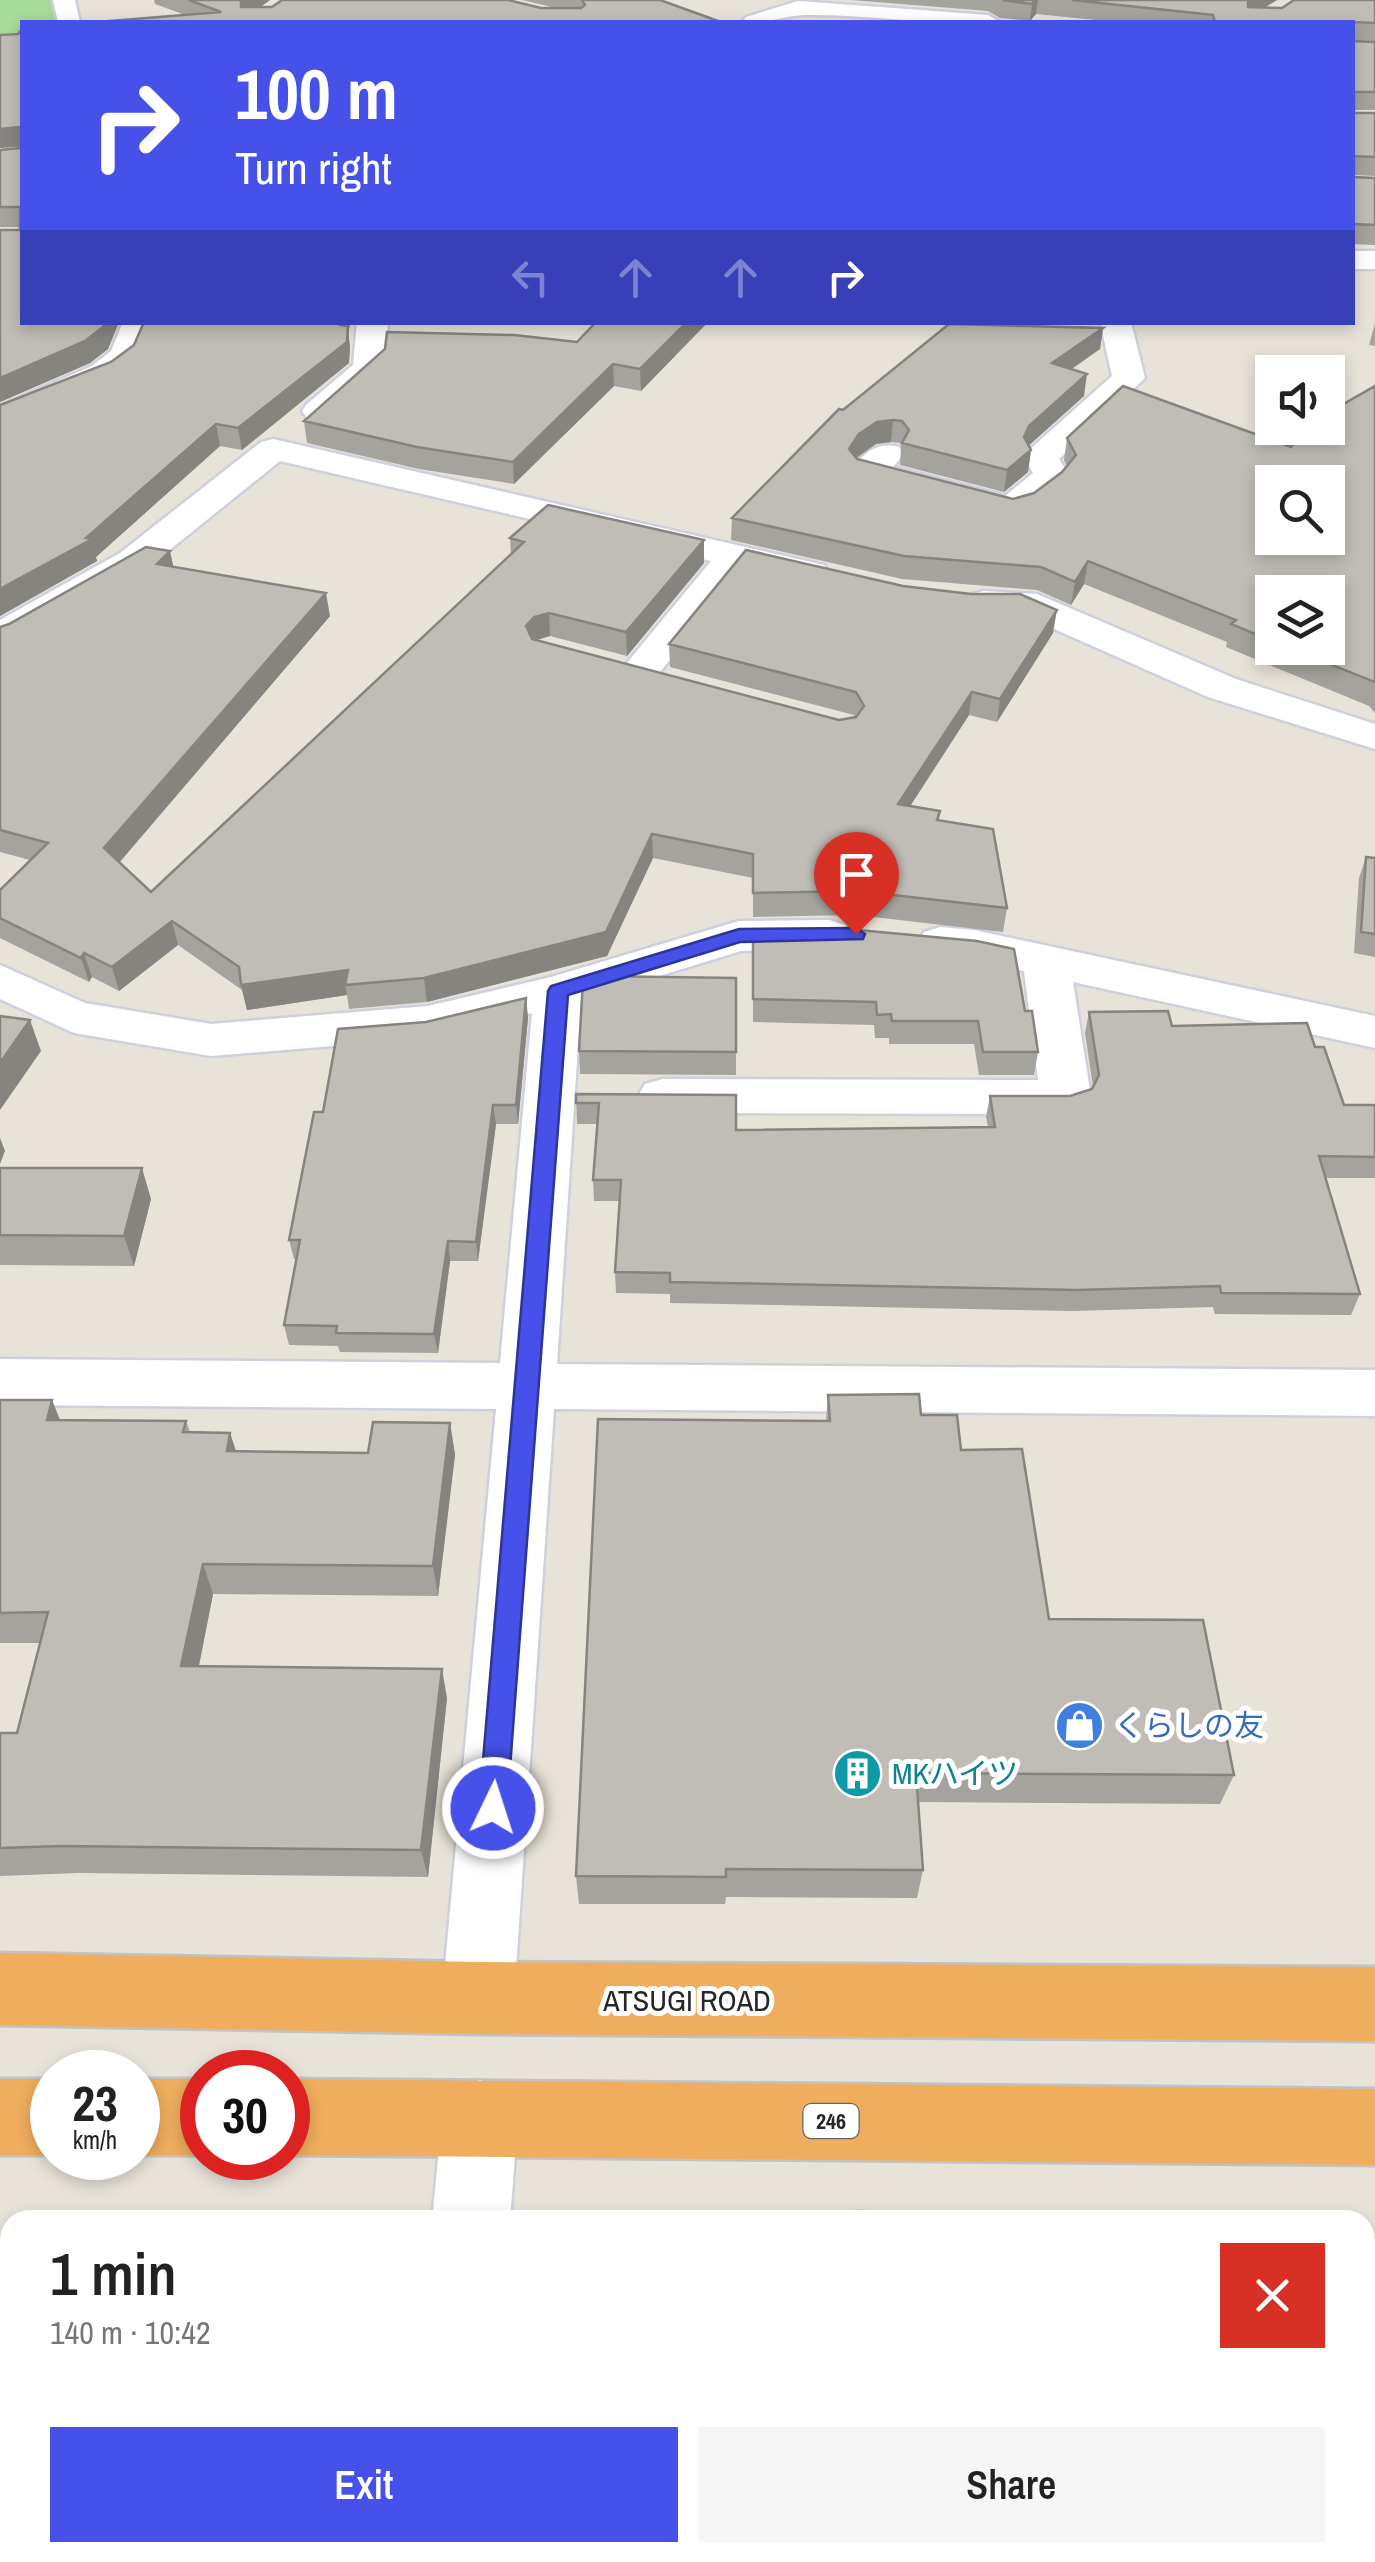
<!DOCTYPE html>
<html lang="en">
<head>
<meta charset="utf-8">
<style>
  :root { --surface:#fff; --page:#f6f6f6; --text:#222; --muted:#767676; --accent:#4551e8 }
  body { margin:0; font-family:"Archivo Narrow","Noto Sans JP",sans-serif; background:var(--page); color:var(--text); height:100vh; display:flex; flex-direction:column; font-size:38px; white-space:nowrap }
  * { box-sizing:border-box; margin:0 }
  p { font-size:32px; color:var(--muted) }
  .icon { flex:none; width:55px; height:55px; fill:none; stroke:currentColor; stroke-width:2; stroke-linecap:round; stroke-linejoin:round }
  .map { position:relative; flex:1; overflow:hidden }
  .sheet { position:absolute; left:0px; top:2210px; width:1375px; height:352px; display:flex; flex-direction:column; background:var(--surface); border-radius:30px 30px 0 0; box-shadow:0 5px 15px #0003 }
  .sheet>* { flex:none }
  .hud { position:absolute; left:20px; top:20px; width:1335px; height:305px; border-radius:0px; box-shadow:0 5px 15px #0003; background:#4551e8; color:#fff; overflow:hidden }
  .fabs { position:absolute; left:1255px; top:355px; display:grid; gap:20px }
  .fabs a { display:grid; place-items:center; width:90px; height:90px; border-radius:0px; background:var(--surface); box-shadow:0 5px 15px #0003; font-size:50px }
  .speed { position:absolute; left:30px; top:2050px; display:flex; gap:20px; font-size:50px; font-weight:700; text-align:center }
  .speed>* { display:grid; place-content:center; width:130px; height:130px; border-radius:50%; background:var(--surface); box-shadow:0 5px 15px #0003; line-height:1 }
  .speed small { font-size:25px; font-weight:400 }
  .speed .limit { border:15px solid #d22; background:#fff; color:#111 }
  .pin { position:absolute; display:grid; place-items:center; width:85px; height:85px; color:#fff; margin:-102px -42px; border-radius:50% 50% 50% 0; rotate:-45deg; box-shadow:0 0 10px #0007 }
  .pin .icon { rotate:45deg }
  .me { position:absolute; width:110px; margin:-55px; rotate:4deg; stroke-linejoin:round; filter:drop-shadow(0 0 8px #0008) }
  .turn { display:flex; align-items:center; gap:35px; height:210px; padding:0 50px; font-size:45px }
  .turn .icon { width:130px; height:130px; stroke-width:2.5 }
  .turn b { display:block; font-size:70px; line-height:85px }
  .lanes { display:flex; align-items:center; height:95px; padding:0 50px; background:#0003; justify-content:center; gap:50px; direction:ltr }
  .lanes .off { opacity:.35 }
  .round { display:grid; place-items:center; flex:none; width:105px; height:105px; border-radius:0px; background:var(--page) }
  .overview { display:flex; align-items:center; justify-content:space-between; height:170px; padding:0 50px }
  h1 { font-size:60px; font-weight:600; line-height:75px }
  .action { display:flex; gap:20px; margin-top:auto; padding:20px 50px }
  .action a { flex:1; height:115px; border-radius:0px; background:var(--accent); color:#fff; font-size:40px; font-weight:600; line-height:115px; text-align:center }
  .action a+a { background:var(--page); color:var(--text) }
  .map>svg:first-child { display:block }
  .green { fill:#a8da99 }
  .lines { fill:none; stroke-linecap:round; stroke-linejoin:round }
  .minor-casing { stroke:#ced0de; stroke-width:5 }
  .highway-casing { stroke:#c2c2c2; stroke-width:5 }
  .minor { fill:#fff; fill-rule:evenodd }
  .highway { fill:#efad5d; fill-rule:evenodd }
  .wall { fill:#a5a39d; fill-rule:evenodd }
  .shaded-wall { fill:#86847f }
  .building { fill:#c0bdb6; stroke:#86847f; stroke-width:2.5; fill-rule:evenodd }
  .route { fill:#4551e8; stroke:#2d3597; stroke-width:2.5 }
  .labels { text-anchor:middle; dominant-baseline:central; stroke-width:10; stroke-linejoin:round; paint-order:stroke }
  .shield { fill:#fff; stroke:#676767; stroke-width:2.5 }
  .shield-label { font-size:22px; font-weight:bold; fill:#262626 }
  .near-shop-label { font-size:30px; fill:#366cbe; stroke:#fff; text-anchor:start }
  .near-culture-label { font-size:30px; fill:#0d838f; stroke:#fff; text-anchor:start }
  .near-street-label { font-size:30px; fill:#262626; stroke:#fff }
</style>
</head>
<body>
<div class="map">
<svg width="1375" height="2562" viewBox="0 0 1375 2562">
  <rect width="100%" height="100%" fill="#e8e3d9"/>
  <!-- green -->
  <path class="green" d="M0,0H55L61,22H22V36L0,38Z"/>
  <g class="lines">
    <defs>
      <path id="minor" d="M53,0H75L80,22H58Z
        M798,1L988,15L1000,22C934,26 869,14 804,15C783,16 766,24 742,22L746,17Z
        M1352,251H1375V269H1352Z
        M123,322H154L136,363L114,380L0,428V406L92,366L111,351Z
        M357,322H388L385,368L331,418H307L302,411L307,404L353,365Z
        M1100,322H1131L1145,378L1059,459L1069,475C1055,497 1026,523 999,517L856,478L851,471C863,453 877,441 899,447L904,454L893,467L1005,496L1033,473L1024,457L1029,450L1112,376Z
        M273,439L811,562L824,565L830,573L824,581L811,584L744,569L651,683L637,687L623,683L617,675L711,561L280,461L146,569L14,644L0,648V620L120,553L261,442Z
        M984,591L1037,594L1236,679L1375,724V749L1208,697L1018,613L971,610L965,602L971,594Z
        M829,920L845,925L852,935L845,945L829,950L741,951L581,1000L557,1364L1375,1370V1416L554,1409L514,1998L504,2024L478,2034L452,2024L442,1998L496,1409L0,1405V1359L500,1363L532,1013L428,1038L211,1056L74,1033L0,999V965L85,1003L211,1024L428,1006L551,977L739,921Z
        M940,927L974,930L1375,1016V1048L1073,982L1091,1097L1084,1109L1066,1114L663,1113L645,1108L638,1096L645,1084L663,1079L1038,1080L1024,971L924,952L917,942L924,932Z
        M480,2080L507,2091L518,2118L510,2220H432L442,2118L453,2091Z
        M398,2552H484V2562H396Z"/>
      <path id="highway" d="M0,1953L478,1962L1375,1967V2041L478,2034L0,2025Z
        M0,2079H52V2155H0Z
        M138,2079H202V2155H138Z
        M288,2079L1375,2089V2165L288,2155Z"/>
    </defs>
    <!-- minor casing -->
    <use href="#minor" class="minor-casing"/>
    <!-- highway casing -->
    <use href="#highway" class="highway-casing"/>
    <!-- minor -->
    <use href="#minor" class="minor"/>
    <!-- highway -->
    <use href="#highway" class="highway"/>
  </g>
  <!-- wall -->
  <path class="wall" d="M154,0H270L260,7L556,8L522,0H660L721,22L185,15L155,4Z
    M851,0H1277L1265,7L1282,8L1375,0V41L1353,40L1375,42V110H1354V113H1375V176L1354,175V177L1375,178V245L1352,244V22H1115L1036,14L1030,21L1000,18L988,11Z
    M22,29V322H119L108,349L90,363L0,402V230H20V227H0V150L20,148V147L0,148V35L18,34Z
    M144,322H351L348,331L350,347L349,363L242,450L220,446L96,557L97,561L0,616L111,362L134,345Z
    M596,322H708L641,391L614,386L514,484L419,469L307,443L304,421L577,342Z
    M1375,323V346L1369,345Z
    M1103,328L1100,349L1071,369L1084,396L1029,445L1031,450L1028,472L1004,492L900,465L901,445L900,443L891,442L876,444L856,459L1013,499L1034,493L1062,472L1067,466L1064,460L1067,438L1291,447L1375,386V713L1369,706L1226,647L1227,642L1084,584L1071,605L1037,590L902,579L731,540L732,518L843,410ZM1272,592L1328,648H1272Z
    M510,538L704,540V563L627,656L550,636L537,640L839,720L855,717L854,715L670,667L669,644L1053,633L997,722L969,715L910,806L940,811L939,820L1007,908L1003,932L856,915L753,917V878L653,858L607,956L427,1002L349,1009L347,995L247,1010L242,990L178,945L119,991L92,977L89,982L0,938V890L30,860L0,852V627L174,567L330,616L119,863L151,892L511,555Z
    M1366,857L1375,858V957L1354,953L1359,878Z
    M753,932L1025,1011L1038,1052L1034,1075H979L974,1044H889V1038H875L874,1025L753,1022Z
    M736,978V1075L580,1074L579,1051Z
    M526,998L528,1018L518,1124H496L478,1261H450L438,1353L340,1352L338,1346L289,1345L284,1325L297,1259H294L289,1240L323,1112L426,1022Z
    M1089,1012L1315,1047L1344,1105H1375V1178H1325L1360,1294L1351,1315L1215,1314L1213,1307L1072,1311L670,1303V1294L616,1293L615,1272L620,1201H594L593,1180L597,1124H577L576,1094L736,1130L988,1127L986,1117L990,1096H1070L1092,1089L1093,1087L1085,1033Z
    M0,1168L151,1199L134,1266L0,1265Z
    M828,1395L921,1415L961,1450L1049,1619L1234,1775L1220,1804L918,1802L923,1870L917,1898L726,1897L725,1904H579L576,1876L826,1421Z
    M0,1400L60,1420L186,1421L190,1432L230,1433L236,1451L368,1453L450,1423L455,1455L438,1596L213,1594L199,1666L447,1698L428,1877L78,1873L0,1876V1733H17L40,1643H0Z
    M1365,2238H1375V2545H1365Z"/>
  <!-- shaded-wall -->
  <path class="shaded-wall" d="M243,0H270L244,19L241,7V1Z
    M1035,0H1038L1036,14L1030,21L1032,4Z
    M1250,0H1277L1245,19L1248,1Z
    M20,127L22,146L0,148V129Z
    M105,322H119L108,349L90,363L0,402V378Z
    M341,322H351L348,331L350,347L349,363L242,450L238,428L340,325Z
    M687,322H708L641,391L640,369Z
    M1103,328L1100,349L1049,385L1052,363Z
    M613,364L614,386L514,484L513,462Z
    M1087,374L1084,396L1026,448L1031,450L1028,472L1004,492L1007,470L1029,426Z
    M893,420L891,442L876,444L858,456L847,471L849,449L859,434L877,422Z
    M216,424L220,446L96,557L97,561L0,616V589L86,538Z
    M704,540V563L627,656L626,632Z
    M170,551L175,574L157,564Z
    M1088,561L1084,584L1071,605L1075,582Z
    M326,593L330,616L111,872L104,848Z
    M1057,610L1053,633L997,722L1000,699Z
    M549,613L550,636L536,640L528,650L526,626L534,617Z
    M972,692L969,715L896,828L898,804Z
    M652,834L653,858L607,956L427,1002L424,978Z
    M172,921L178,945L119,991L112,967Z
    M84,953L92,977L89,982L81,958Z
    M348,970L345,985L347,995L247,1010L241,985Z
    M526,998L528,1018L518,1124L516,1105Z
    M30,1020L41,1051L0,1110V1063Z
    M493,1105L496,1124L478,1261L476,1242Z
    M0,1138L5,1151L0,1164Z
    M142,1168L151,1199L134,1266L124,1236Z
    M448,1241L450,1261L438,1353L434,1334Z
    M52,1400L65,1432L47,1420Z
    M450,1423L455,1455L438,1596L433,1566Z
    M230,1433L240,1464L227,1451Z
    M203,1564L213,1594L193,1695L181,1666Z
    M442,1669L447,1698L428,1877L421,1850Z
    M229,2552H247L246,2562H228Z"/>
  <!-- building -->
  <path class="building" d="M189,0H243L241,1V7H272L282,0H508L541,8H581L585,5L582,0H660L721,22H97L221,12Z
    M1002,0H1035L1032,4Z
    M1072,0H1250L1248,1V7L1282,8L1294,0H1375V23L1354,22L1353,41L1375,42V92H1354V113H1375V157L1354,156V177L1375,178V225L1352,224V22H1215L1213,15Z
    M22,29V322H105L103,327L85,341L0,378V230H20V207H0V150L20,148V127L0,129V35L18,34Z
    M144,322H341L340,325L348,326L347,342L238,428L216,424L86,538L92,539L0,589V405L111,362L134,345Z
    M596,322H687L640,369L613,364L513,462L417,447L304,421L385,349L387,332L514,335L577,342Z
    M949,324L1103,328L1052,363L1087,374L1029,426L1024,437L1031,450L1007,470L902,443L909,430L902,421L893,420L877,422L859,434L849,449L857,459L1013,499L1034,493L1062,472L1076,455L1067,438L1123,386L1291,447L1304,428H1328V413L1375,386V682L1289,648H1328V592H1272V641L1231,624L1236,620L1088,561L1075,582L1041,567L904,556L732,518L839,409L843,410ZM1272,482H1328V538H1272Z
    M548,505L704,540L626,632L549,613L534,617L526,626L532,639L839,720L856,717L864,706L856,692L669,644L746,550L903,586L971,594H1020L1057,610L1000,699L972,692L898,804L940,811L937,820L993,829L1007,908L858,891L753,893V854L652,834L606,932L424,978L345,985L348,970L241,985L239,967L172,921L112,967L84,953L81,958L0,918V890L48,843L0,830V627L9,624L146,547L170,551L157,564L326,593L104,848L151,892L524,542L510,538Z
    M1366,857L1375,858V934L1361,932Z
    M858,930L977,941L1014,949L1025,1011H1032L1038,1052H983L978,1021H892L891,1014L877,1015L876,1002L753,999V932Z
    M594,976L736,978V1052L579,1051L583,980Z
    M526,998L516,1105H493L476,1242L448,1241L434,1334L336,1333L337,1326L284,1325L300,1240H289L314,1112H323L338,1029L426,1022Z
    M1168,1011L1172,1026L1307,1023L1315,1047H1324L1344,1105H1375V1157L1319,1156L1360,1294L1221,1293L1220,1286L1077,1290L670,1282V1273L615,1272L621,1180H593L599,1103H576V1094L736,1095V1130L995,1127L990,1096H1070L1092,1089L1099,1075L1089,1012Z
    M0,1016L30,1020L0,1063Z
    M0,1168H142L124,1236L0,1235Z
    M919,1394L921,1415H957L961,1450L1022,1449L1049,1619L1203,1620L1234,1775L916,1773L923,1870L726,1869V1877L576,1876L598,1419L830,1421L828,1395Z
    M0,1400H52L47,1420L186,1421L183,1432L230,1433L227,1451L368,1453L373,1422L450,1423L433,1566L203,1564L181,1666L442,1669L421,1850L62,1846L0,1848V1733H17L48,1612L0,1613Z
    M864,2211L865,2220H804L803,2212Z
    M1365,2238H1375V2533H1365Z
    M0,2464H10V2552H229L228,2562H0Z
    M514,2552H998L999,2562H514Z"/>
  <!-- route -->
  <path class="route" d="M856,928L865,934L863,939L740,942L568,995L507,1808L503,1817L493,1821L483,1817L479,1808L548,991L551,986L739,929Z"/>
  <!-- icons -->
  <defs>
    <symbol id="shop-disc" viewBox="-11 -11 22 22"><circle r="9.5" fill="#3f7fe0" stroke="#fff"/><path d="M-5-2.5h2.3a2.7 3.5 0 0 1 5.4 0H5L5.5 6h-11ZM-1.5-2.5h3a1.5 2.3 0 0 0-3 0Z" fill="#fff"/></symbol>
    <symbol id="building-disc" viewBox="-11 -11 22 22"><circle r="9.5" fill="#0f9aa8" stroke="#fff"/><path d="M-4-6H4V6H1V3H-1V6H-4ZM-2.5-4.3h1.7v1.8h-1.7ZM.8-4.3h1.7v1.8H.8ZM-2.5-1h1.7V.8h-1.7ZM.8-1h1.7V.8H.8Z" fill="#fff"/></symbol>
  </defs>
  <g fill-rule="evenodd">
    <use href="#shop-disc" x="1052" y="1698" width="55" height="55"/>
    <use href="#building-disc" x="830" y="1746" width="55" height="55"/>
  </g>
  <g class="labels">
    <!-- shield labels -->
    <rect class="shield" x="803.5" y="2104" width="55" height="34" rx="8"/>
    <g class="shield-label">
      <text x="831" y="2121">246</text>
    </g>
    <!-- near-shop labels -->
    <g class="near-shop-label">
      <text x="1114" y="1725">くらしの友</text>
    </g>
    <!-- near-culture labels -->
    <g class="near-culture-label">
      <text x="892" y="1773">MKハイツ</text>
    </g>
    <!-- near-street labels -->
    <g class="near-street-label">
      <text x="687" y="2000">ATSUGI ROAD</text>
    </g>
  </g>
</svg>
<div class="fabs">
<a><svg class="icon" aria-label="sound" viewBox="0 0 24 24"><path d="M4 9h4l5-4v14l-5-4H4zM17 9q2 3 0 6"/></svg></a>
<a><svg class="icon" aria-label="search" viewBox="0 0 24 24"><circle cx="10" cy="10" r="6"/><path d="M15 15l6 6"/></svg></a>
<a><svg class="icon" aria-label="layers" viewBox="0 0 24 24"><path d="M12 4l9 5-9 5-9-5zM3 14l9 5 9-5"/></svg></a>
</div>
<div class="speed"><div>23<small>km/h</small></div><div class="limit">30</div></div>
<div class="pin" style="left:856px;top:934px;background:#d93025"><svg class="icon" aria-label="arrive" viewBox="0 0 24 24"><path d="M6 21V4h12l-3 4 3 4H6"/></svg></div>
<svg class="me" style="left:493px;top:1808px" viewBox="-20 -20 40 40"><circle r="17" fill="#4551e8" stroke="#fff" stroke-width="3"/><path d="M0-11L8 9 0 5-8 9z" fill="#fff"/></svg>
<div class="hud">
<div class="turn"><svg class="icon" aria-label="right" viewBox="0 0 24 24"><path d="M7 20v-9h11M14 6l5 5-5 5"/></svg><div><b>100 m</b>Turn right</div></div>
<div class="lanes"><svg class="icon off" aria-label="left" viewBox="0 0 24 24"><path d="M17 20v-9H6M10 6l-5 5 5 5"/></svg><svg class="icon off" aria-label="ahead" viewBox="0 0 24 24"><path d="M12 20V5M6 11l6-6 6 6"/></svg><svg class="icon off" aria-label="ahead" viewBox="0 0 24 24"><path d="M12 20V5M6 11l6-6 6 6"/></svg><svg class="icon" aria-label="right" viewBox="0 0 24 24"><path d="M7 20v-9h11M14 6l5 5-5 5"/></svg></div>
</div>
<section class="sheet">
<div class="overview"><div><h1>1 min</h1><p>140 m · 10:42</p></div><a class="round" style="background:#d93025;color:#fff"><svg class="icon" aria-label="close" viewBox="0 0 24 24"><path d="M6 6l12 12M18 6L6 18"/></svg></a></div>
<div class="action"><a>Exit</a><a>Share</a></div>
</section>
</div>
</body>
</html>
